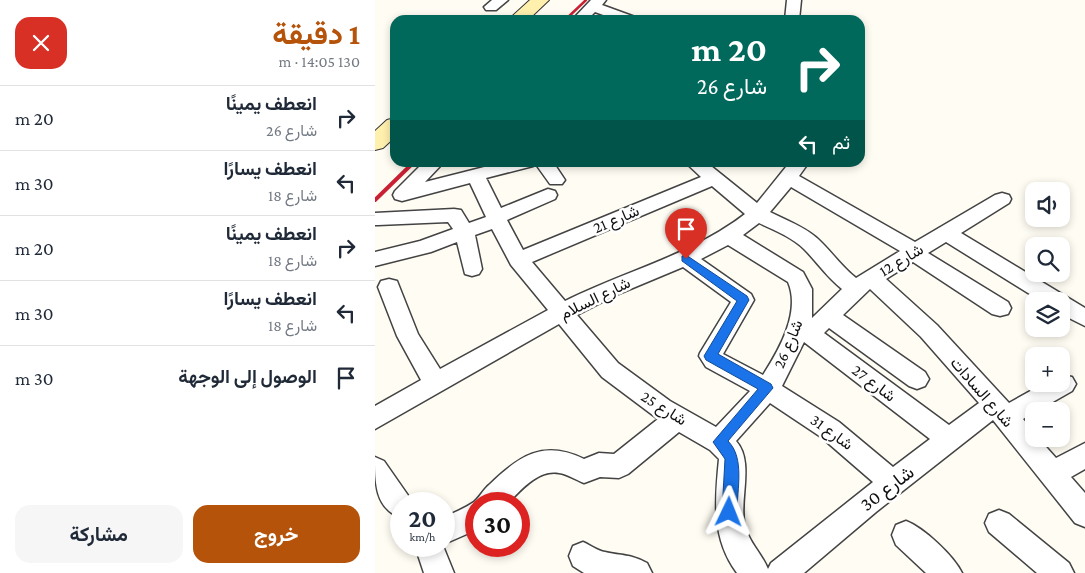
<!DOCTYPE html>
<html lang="ar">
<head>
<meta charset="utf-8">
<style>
  :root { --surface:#fff; --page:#f6f6f7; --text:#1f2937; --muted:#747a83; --line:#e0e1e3; --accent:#b45309 }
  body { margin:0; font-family:"Crimson Pro",Vazirmatn,serif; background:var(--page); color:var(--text); direction:rtl; height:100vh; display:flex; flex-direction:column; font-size:19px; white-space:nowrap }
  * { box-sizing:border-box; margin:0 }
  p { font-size:16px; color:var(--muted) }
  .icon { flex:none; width:28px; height:28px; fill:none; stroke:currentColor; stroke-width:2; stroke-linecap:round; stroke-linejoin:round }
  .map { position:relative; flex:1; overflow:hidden; direction:ltr }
  .sheet { display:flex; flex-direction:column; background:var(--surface); width:375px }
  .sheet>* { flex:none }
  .guide { position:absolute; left:15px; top:15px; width:475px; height:152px; border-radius:15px; box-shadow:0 2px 8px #0003; direction:rtl; background:#00695c; color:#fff; overflow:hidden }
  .buttons { position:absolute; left:650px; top:182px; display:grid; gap:10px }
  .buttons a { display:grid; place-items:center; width:45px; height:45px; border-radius:10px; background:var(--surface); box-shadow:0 2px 8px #0003; font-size:25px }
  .speed { position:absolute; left:15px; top:492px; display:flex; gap:10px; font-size:25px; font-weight:700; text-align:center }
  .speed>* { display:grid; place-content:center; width:65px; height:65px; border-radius:50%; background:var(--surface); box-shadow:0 2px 8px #0003; line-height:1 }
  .speed small { font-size:12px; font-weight:400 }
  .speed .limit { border:8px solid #d22; background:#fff; color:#111 }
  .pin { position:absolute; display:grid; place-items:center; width:42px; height:42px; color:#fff; margin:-51px -21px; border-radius:50% 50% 50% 0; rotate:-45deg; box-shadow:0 0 5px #0007 }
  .pin .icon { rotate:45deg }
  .me { position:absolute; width:55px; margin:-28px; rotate:2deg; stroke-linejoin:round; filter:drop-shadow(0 0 4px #0008) }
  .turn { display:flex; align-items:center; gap:18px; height:105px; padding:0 15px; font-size:22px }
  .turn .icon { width:65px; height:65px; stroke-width:2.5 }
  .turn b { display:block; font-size:35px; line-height:42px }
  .then { display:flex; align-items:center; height:48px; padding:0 15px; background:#0003; gap:10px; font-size:19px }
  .round { display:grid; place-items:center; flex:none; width:52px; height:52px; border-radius:15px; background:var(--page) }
  .headline { display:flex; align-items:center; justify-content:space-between; height:85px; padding:0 15px }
  h1 { font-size:30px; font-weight:700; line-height:38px; color:var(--accent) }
  .button { display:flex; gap:10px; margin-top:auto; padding:10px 15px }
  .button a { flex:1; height:58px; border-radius:15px; background:var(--accent); color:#fff; font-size:20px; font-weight:700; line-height:58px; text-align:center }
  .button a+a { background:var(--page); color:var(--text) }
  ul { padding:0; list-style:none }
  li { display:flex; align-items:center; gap:15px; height:65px; padding:0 15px; border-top:1px solid var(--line) }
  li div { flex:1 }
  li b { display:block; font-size:19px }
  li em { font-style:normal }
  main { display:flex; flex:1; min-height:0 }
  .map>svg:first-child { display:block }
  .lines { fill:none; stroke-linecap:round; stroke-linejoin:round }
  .street-casing { stroke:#434343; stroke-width:3 }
  .secondary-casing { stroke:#323232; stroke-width:2 }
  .street { fill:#fff; fill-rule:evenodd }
  .secondary { fill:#fff0ae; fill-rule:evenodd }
  .rail-far1 { stroke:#c92034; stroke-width:2.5 }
  .rail { stroke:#c92034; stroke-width:4 }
  .route { fill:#1a73e8; stroke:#114b97 }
  .labels { text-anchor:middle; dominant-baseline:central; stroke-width:5; stroke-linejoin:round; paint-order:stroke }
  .street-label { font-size:16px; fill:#101010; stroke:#fff }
  .near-street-label { font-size:19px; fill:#101010; stroke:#fff }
</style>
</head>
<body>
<main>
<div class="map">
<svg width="710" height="573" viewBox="0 0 710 573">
  <rect width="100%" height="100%" fill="#fffcf3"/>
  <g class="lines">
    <defs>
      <path id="street" d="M117,0H133L121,10H111L109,7Z
        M216,0H231L227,5L260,17L262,20H242L220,12L212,20H197Z
        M412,0H426L424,20H410Z
        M49,162H69L50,182L129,162H178L190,180L187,184H175L160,163L158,166L111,178L126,208L173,189L180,191L182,195L180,199L132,220L148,250L326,177L310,162H331L382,203L415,162H434L424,176L540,242L620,195L627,193L634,195L636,199L634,203L586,233L710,308V326L686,314V301H666L571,242L553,253L633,302L636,308L633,314L625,316L617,314L538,262L511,279L562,325L634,403L668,384H686V375L697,377L701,384L697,391L648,419L659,432V439H664L681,458L710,443V469L696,477L710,493V527L700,523L618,420L501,512L429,573H362C336,538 340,499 344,459L335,450L304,432L253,474L244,478L225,477L209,483C201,480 192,474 184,473C163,469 145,491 132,504H101V530L69,544V517C79,513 90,508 99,502C104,498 109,489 114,485C144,456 168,439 209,459L224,453L239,454L283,419L227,377L184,324L0,429V406L46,380L22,336L3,287L6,281L14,279L22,281L43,334L65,369L173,310L136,265L117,229L100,235L107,269L104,274L97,276L90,274L82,242L56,252L0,266V252L45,241L78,229L73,222L3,225H0V213L79,209L86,210L94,223L111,217L95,183L27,201L20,199L18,195L20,191ZM337,186L370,214C317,255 250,271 190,301L157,262ZM416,187L525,251L481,278C466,266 457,252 443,239C430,227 411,220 395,212ZM384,223C399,230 417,237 429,249C443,263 450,275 467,289L437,318V289L428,272L368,235ZM353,245L413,282C426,312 404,350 388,375L348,354L379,300L376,294L326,259ZM308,267L356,302L325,353L324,356L331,367L375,391L341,427L295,401L243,363L202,315L241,295ZM495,289L546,337L604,403L574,425L449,333L454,328L534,386L542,389L550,386L554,379L550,372L468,315ZM429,342L555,439L518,467L464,422L407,386ZM395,403L446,437L498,482L396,563L393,569C386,552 372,541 369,521C365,497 379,461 361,441Z
        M0,457L9,461L39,504H26V518C0,508 0,483 0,457Z
        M624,510L634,514L694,563L699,573H662L614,532L610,523L614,514Z
        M531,521C549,528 579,556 587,573H551L521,545L517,535L521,525Z
        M208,542C215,545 223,551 230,552C247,556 255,554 272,563L277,573H209L198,566L194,556L198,546Z
        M40,546H68L79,573H49Z"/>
      <path id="secondary" d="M155,0H174L153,20H133Z
        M20,118V137L8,148L0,150V131L12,120Z"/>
    </defs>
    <!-- street casing -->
    <use href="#street" class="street-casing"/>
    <!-- secondary casing -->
    <use href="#secondary" class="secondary-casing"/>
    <!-- street -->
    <use href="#street" class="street"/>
    <!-- secondary -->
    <use href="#secondary" class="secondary"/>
    <!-- rail-far1 -->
    <path class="rail-far1" d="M190,20L211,0"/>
    <!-- rail -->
    <path class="rail" d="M0,200L39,162"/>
  </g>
  <!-- route -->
  <path class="route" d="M311,255L372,296L374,300L343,354L396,384L398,388L353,441C370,458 362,489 362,512L359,517L354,519L349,517L347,512L350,459L338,442L383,389L331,360L329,356L362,301L307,261V256Z"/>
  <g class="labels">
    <!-- street labels -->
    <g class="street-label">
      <text transform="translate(241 219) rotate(-23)">شارع 21</text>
      <text transform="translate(526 260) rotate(-31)">شارع 12</text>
      <text transform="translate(220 298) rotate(-26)">شارع السلام</text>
      <text transform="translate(413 344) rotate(-67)">شارع 26</text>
      <text transform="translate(499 383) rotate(37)">شارع 27</text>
      <text transform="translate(607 392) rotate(49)">شارع السادات</text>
      <text transform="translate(289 408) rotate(32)">شارع 25</text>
      <text transform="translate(457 432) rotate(36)">شارع 31</text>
    </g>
    <!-- near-street labels -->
    <g class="near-street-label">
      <text transform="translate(512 488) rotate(-37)">شارع 30</text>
    </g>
  </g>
</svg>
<div class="buttons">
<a><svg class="icon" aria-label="sound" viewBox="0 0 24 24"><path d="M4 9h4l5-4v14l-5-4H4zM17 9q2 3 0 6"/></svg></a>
<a><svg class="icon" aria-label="search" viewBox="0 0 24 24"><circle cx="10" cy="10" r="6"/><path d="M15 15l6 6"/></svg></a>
<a><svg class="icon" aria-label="layers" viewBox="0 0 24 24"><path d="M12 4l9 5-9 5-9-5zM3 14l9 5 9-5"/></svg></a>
<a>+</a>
<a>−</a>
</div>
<div class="speed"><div>20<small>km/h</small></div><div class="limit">30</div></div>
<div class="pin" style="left:311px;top:259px;background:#d93025"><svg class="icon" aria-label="arrive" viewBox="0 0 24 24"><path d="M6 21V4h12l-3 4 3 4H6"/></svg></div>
<svg class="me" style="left:354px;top:512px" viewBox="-20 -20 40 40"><path d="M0-17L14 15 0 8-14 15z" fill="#1a73e8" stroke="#fff" stroke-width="4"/></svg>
<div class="guide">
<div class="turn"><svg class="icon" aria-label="right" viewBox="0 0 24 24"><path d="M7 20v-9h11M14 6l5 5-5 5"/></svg><div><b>20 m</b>شارع 26</div></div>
<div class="then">ثم<svg class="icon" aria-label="left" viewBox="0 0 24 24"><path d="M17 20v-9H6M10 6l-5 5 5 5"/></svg></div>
</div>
</div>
<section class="sheet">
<div class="headline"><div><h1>1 دقيقة</h1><p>130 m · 14:05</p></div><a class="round" style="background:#d93025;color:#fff"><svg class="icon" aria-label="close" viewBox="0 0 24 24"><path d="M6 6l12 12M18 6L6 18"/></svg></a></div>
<ul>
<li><svg class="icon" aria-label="right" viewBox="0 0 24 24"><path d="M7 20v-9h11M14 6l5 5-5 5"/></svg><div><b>انعطف يمينًا</b><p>شارع 26</p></div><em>20 m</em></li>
<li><svg class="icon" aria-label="left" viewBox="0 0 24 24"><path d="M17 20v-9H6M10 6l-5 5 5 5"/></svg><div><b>انعطف يسارًا</b><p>شارع 18</p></div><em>30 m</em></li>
<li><svg class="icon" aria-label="right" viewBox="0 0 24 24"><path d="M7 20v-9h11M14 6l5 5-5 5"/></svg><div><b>انعطف يمينًا</b><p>شارع 18</p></div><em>20 m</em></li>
<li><svg class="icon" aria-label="left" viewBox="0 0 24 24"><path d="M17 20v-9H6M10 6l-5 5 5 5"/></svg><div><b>انعطف يسارًا</b><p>شارع 18</p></div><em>30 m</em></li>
<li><svg class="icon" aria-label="arrive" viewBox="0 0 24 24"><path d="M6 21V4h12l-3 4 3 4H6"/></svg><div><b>الوصول إلى الوجهة</b></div><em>30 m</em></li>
</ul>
<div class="button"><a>خروج</a><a>مشاركة</a></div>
</section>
</main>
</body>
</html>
